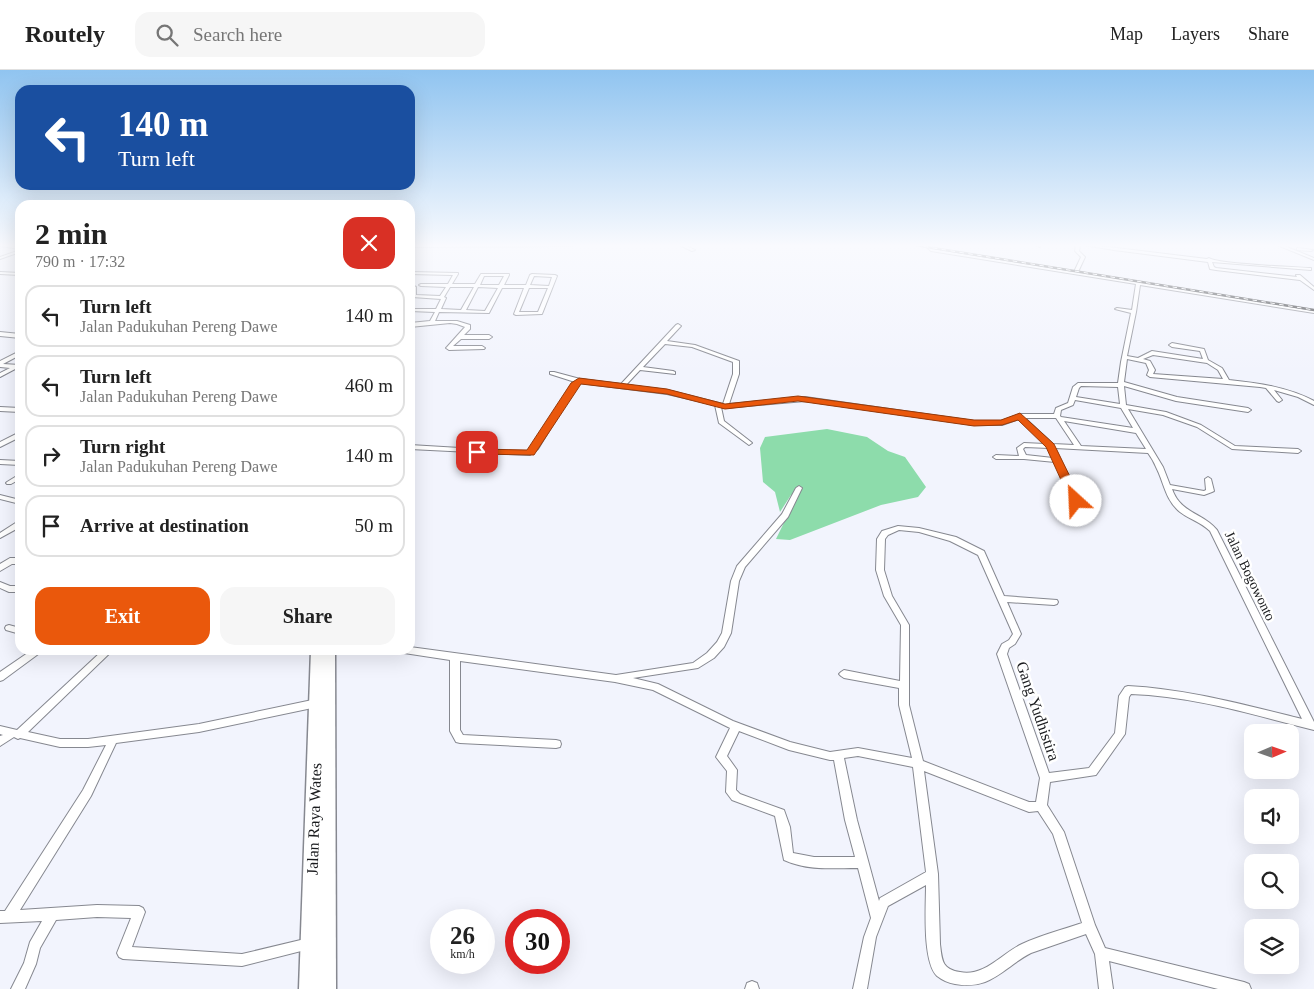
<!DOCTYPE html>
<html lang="en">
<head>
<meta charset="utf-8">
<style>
  :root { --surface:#fff; --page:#f6f6f6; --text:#222; --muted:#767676; --line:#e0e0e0; --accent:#ea580c }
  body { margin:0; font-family:"Times New Roman",serif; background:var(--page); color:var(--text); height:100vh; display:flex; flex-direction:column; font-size:19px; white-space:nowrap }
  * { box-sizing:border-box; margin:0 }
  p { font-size:16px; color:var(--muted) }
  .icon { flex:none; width:28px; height:28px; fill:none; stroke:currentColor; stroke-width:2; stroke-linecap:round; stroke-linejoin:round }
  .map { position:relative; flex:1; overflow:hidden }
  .details { position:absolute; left:15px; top:130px; width:400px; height:455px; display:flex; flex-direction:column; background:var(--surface); border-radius:15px; box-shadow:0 5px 20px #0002 }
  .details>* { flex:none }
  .banner { position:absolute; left:15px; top:15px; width:400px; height:105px; border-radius:15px; box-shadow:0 5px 20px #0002; background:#1a4fa0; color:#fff; overflow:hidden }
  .needle { width:32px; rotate:88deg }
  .tools { position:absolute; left:1244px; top:654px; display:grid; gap:10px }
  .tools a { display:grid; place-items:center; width:55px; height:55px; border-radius:10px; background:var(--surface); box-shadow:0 5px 20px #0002; font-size:25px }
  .speed { position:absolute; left:430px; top:839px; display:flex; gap:10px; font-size:25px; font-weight:700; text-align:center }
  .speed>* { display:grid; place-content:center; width:65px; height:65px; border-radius:50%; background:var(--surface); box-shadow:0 5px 20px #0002; line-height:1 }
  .speed small { font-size:12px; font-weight:400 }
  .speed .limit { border:8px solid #d22; background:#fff; color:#111 }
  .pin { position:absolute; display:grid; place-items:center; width:42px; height:42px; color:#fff; margin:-21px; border-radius:10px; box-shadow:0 2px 8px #0006 }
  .me { position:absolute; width:55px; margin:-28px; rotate:335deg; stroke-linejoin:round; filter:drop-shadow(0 0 4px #0008) }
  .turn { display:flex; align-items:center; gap:18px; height:105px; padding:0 20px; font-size:22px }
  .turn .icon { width:65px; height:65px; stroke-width:2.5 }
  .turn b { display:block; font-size:35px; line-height:42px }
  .round { display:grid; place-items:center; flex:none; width:52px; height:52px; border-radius:15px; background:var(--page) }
  .summary { display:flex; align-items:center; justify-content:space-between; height:85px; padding:0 20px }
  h1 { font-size:30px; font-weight:600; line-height:38px }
  .primary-button { display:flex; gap:10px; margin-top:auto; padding:10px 20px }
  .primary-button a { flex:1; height:58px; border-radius:15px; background:var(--accent); color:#fff; font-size:20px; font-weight:600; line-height:58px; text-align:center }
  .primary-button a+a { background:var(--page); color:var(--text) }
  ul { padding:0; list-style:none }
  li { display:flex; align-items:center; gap:15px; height:62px; margin:0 10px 8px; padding:0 10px; border:2px solid var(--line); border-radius:15px }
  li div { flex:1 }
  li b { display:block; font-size:19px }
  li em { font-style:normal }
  header { display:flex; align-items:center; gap:30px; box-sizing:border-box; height:70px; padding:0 25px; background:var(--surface); border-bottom:1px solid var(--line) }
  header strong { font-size:24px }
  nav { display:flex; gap:28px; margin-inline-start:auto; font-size:18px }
  .search { width:350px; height:45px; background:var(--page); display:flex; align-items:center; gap:12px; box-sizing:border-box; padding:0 18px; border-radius:15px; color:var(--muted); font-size:19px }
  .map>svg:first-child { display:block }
  .green { fill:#8ddcab }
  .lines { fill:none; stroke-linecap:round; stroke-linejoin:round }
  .minor-casing { stroke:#868890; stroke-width:2 }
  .trunk-casing { stroke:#868890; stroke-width:3 }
  .minor { fill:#fff; fill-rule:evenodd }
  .trunk { fill:#fff; fill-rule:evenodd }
  .rail-casing { stroke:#2f3134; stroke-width:2.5 }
  .rail { stroke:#fff; stroke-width:1; stroke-dasharray:4.5; stroke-linecap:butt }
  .route { fill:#ea580c; stroke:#983908 }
  .labels { text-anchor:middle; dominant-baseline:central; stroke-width:5; stroke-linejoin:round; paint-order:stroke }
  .street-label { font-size:14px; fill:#191a1d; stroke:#fff }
  .near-street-label { font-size:16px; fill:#191a1d; stroke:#fff }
</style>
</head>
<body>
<header>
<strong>Routely</strong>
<div class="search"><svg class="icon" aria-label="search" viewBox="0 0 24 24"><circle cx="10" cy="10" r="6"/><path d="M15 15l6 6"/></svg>Search here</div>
<nav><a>Map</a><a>Layers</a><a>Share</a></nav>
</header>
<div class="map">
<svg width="1314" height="919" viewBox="0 0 1314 919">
  <rect width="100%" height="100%" fill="#f2f4fd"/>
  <!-- green -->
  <path class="green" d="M827,359L867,367L888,381L905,387L926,417L918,427L881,435L790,470L776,469L798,424L791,425L780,442L775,422L763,412L760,378L765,367Z"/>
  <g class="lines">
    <defs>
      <path id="minor" d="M0,175L20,177V179L0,176Z
        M410,175H573L571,176L410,177Z
        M679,175H684L695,180L692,181Z
        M924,175H928L932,179L1074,202L1081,187L1075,181L1076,175H1080L1079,181L1085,187L1078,202L1314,241V243L1140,215L1136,242L1127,286L1138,288L1152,281L1203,289L1200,281L1172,277L1169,275L1172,273L1204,279L1208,290L1222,298L1229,310C1258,313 1288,317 1314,331V335L1298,327L1274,320L1282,330L1279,332L1277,331L1266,318L1260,317L1150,307L1147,305L1149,300L1146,293L1127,289L1124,312L1177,327L1248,338L1251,340L1248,342L1176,331L1124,316L1126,335L1166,342L1201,355L1235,376L1298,379L1301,381L1298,383L1232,379L1197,357L1163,345L1128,339L1163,397L1170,415L1204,421L1206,420L1205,409L1208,407L1211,409L1214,421L1212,422L1204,425L1172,419C1181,444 1202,442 1217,460L1314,652V660C1254,645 1193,626 1131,624L1129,627L1125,664L1096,705L1050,712L1047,735L1064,762L1095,855L1105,878L1244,912L1249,914L1251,919H1218L1109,891L1113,919H1099L1095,884L1086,864L1031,883C1015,891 1002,905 985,912C974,916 966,916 955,914C949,913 942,910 937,906C922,891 926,836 926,815L888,836L876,867L867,919H853L864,867L871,848L858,798C831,798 809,801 784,790L775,746L732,730L726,722L727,701L716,687L730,658L653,620L615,612L460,591V660L463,665L556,670L560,671L561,674L560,677L556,678L460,673L456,672L450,661V590L404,583L401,582L400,580H410V577L616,605L693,593L707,583L717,572L722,563L731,511L737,496L782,444L796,418L799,416L802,418L788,447L745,497L739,511L731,563L724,577L714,588L698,598L633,608L658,614L733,651L790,672L830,682L858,678L912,688L899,635V618L844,608L841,606L839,604L841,602L844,600L900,611L901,555L884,526L876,500L877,469L882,461L898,456L919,458L956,467L984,481L1004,526L1057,530L1058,532L1057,534L1054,535L1007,532L1021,564L1015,574L1009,578L1007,584L1049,703L1089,698L1115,663L1119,626L1125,617L1128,616C1187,619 1245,635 1302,649L1210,461C1201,452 1189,449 1180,442C1165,430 1164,412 1156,397C1154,392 1151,387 1148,383L1055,378L1080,431L1076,433L1072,431L1055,392L1024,389H996L993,387L996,385L1019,386L1017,378L1024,373L1045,374L1019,349L1002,355H974L805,331L725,338L721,337L724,351L751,372L752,373L749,375L719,353L715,335L667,324L580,313L576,316L538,379L530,385L410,379V375L527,382L533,378L571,315L575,312L550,304V302H554L580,309L621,314L676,255L678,254L681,256L667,271L695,275L739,291V304L729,334L805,327L974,351H1001L1020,344H1054L1056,338L1068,333L1073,317L1078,313H1118L1121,292L1131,243L1115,239L1117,238L1132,240L1136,214L931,181ZM665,274L692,277L733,292V304L723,334L667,320L626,315L640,300L675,304V302L673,301L643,297ZM1153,285L1207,293L1218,300L1223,309L1153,304L1155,300L1150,291L1143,289ZM1081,316L1118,317L1120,334L1076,327L1079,318ZM1075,330L1121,338L1133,358L1061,347L1060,346L1061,340L1073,335ZM1025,348H1056L1074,375L1053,374ZM1064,351L1136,363L1146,379L1081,376ZM1025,377L1049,378L1053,388L1026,385L1023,379ZM899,460L919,462L950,471L978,485L1013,564L1009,570L1002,574L997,584L1040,708L1036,732H1029L923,691L909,635V555L892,526L884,500L885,469L888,465ZM739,661L789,680L830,690H834L845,750L855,787H814L793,783L790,757L784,740L740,724L736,720L737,700L727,686ZM858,686L913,697L926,802L880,828L879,831L857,750L844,688ZM924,701L1029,742L1038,741L1053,764L1082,853C1062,860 1041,865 1022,874C1002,883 985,907 960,902C942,899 942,891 940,874L938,804Z
        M1036,175H1040L1041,176L1039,177Z
        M1084,175H1092L1207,189L1209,188C1217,194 1293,197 1309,198H1311V200L1212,192L1214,197L1216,198L1297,207L1296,205H1300L1314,217V220L1300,210L1216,200L1210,199L1208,192L1114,180Z
        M1277,175H1282L1314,188V190Z
        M1298,178L1313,180L1311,181L1297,180V178Z
        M20,180V182L0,189V187Z
        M0,202L20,203V205L0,204Z
        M410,202L458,203V204L452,214H475L481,204H509V205L504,215H526L530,205L532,204L555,205L557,206L542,244L516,245L514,244L524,218H502L489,243L439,242L435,251H457L470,255V259L464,265H489L492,267L489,269H461L453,276H482L485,278L484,279L449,280L446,278L447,277L465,257L457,254L450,253L410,257V253L430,251L435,242L410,241V239H436L441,229L412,227V217L414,216L416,217V225L440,226L446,217L421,216L419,215L421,214H448L453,205L410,204ZM484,206H504L499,215H480ZM534,206L552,207L549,216L530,215ZM450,217H474L461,240L441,239L446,228L444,227ZM478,217L498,218L485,241L466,240ZM529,218H548L538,242H519Z
        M0,262L20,264V268L0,266Z
        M20,281V285L3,294L20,295V299L17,298L0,307V303L10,298L0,297V291Z
        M0,337L20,338V342L0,341Z
        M20,362V367L0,377V372Z
        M0,390L20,391V395L0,394Z
        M20,404V409L11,414H7L6,413L7,412Z
        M0,425L20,430V434L0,429Z
        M17,452H20V457L0,468V463Z
        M10,488H20V494H12L0,501V494Z
        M0,512L10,516H20V522H9L0,518Z
        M9,555L20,558V564L6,560L5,558L6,556Z
        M32,580H42L41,582L3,610L0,611V602Z
        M103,580H113L28,662L60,669H88L199,654L317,629L320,630L322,633L320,636L317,637L199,662L116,673L91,726L20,840L97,835L139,836L143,838L145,842L132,877L242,884L309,868L313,870L315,874L313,878L242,896L123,889L119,887L117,883L131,848L97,847L56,850L40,878L36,894L25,919H11L24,893L30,872L42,851L0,853V841H5L83,720L106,675L88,677H60L20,668L18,669L14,667L0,676V666L3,665L0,664V656L17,660Z
        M752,911L757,913L759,919H745L747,913Z"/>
      <path id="trunk" d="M311,580H335L336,919H299Z"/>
    </defs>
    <!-- minor casing -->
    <use href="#minor" class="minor-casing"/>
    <!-- trunk casing -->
    <use href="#trunk" class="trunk-casing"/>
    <!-- minor -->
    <use href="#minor" class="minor"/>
    <!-- trunk -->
    <use href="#trunk" class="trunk"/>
    <defs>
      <path id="rail" d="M915,175L1314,240"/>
    </defs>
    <!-- rail casing -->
    <use href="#rail" class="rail-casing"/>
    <!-- rail -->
    <use href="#rail" class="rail"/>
  </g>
  <!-- sky -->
  <linearGradient id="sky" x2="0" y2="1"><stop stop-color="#90c4f0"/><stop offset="0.58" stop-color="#f9fafe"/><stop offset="1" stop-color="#f9fafe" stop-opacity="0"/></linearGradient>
  <rect width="1314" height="303" fill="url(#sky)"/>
  <!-- route -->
  <path class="route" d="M579,308L667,319L725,334L798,326L974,350H1001L1020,343L1054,374L1082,431L1076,435L1072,434L1046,377L1018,350L1002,355L974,356L798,331L725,339L667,324L581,314L534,385L474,384L472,382L477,379L527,380L571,313Z"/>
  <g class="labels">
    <!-- street labels -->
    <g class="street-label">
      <text transform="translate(1250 506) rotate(64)">Jalan Bogowonto</text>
    </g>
    <!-- near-street labels -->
    <g class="near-street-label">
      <text transform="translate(1038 641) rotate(71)">Gang Yudhistira</text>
      <text transform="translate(314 749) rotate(-88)">Jalan Raya Wates</text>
    </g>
  </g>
</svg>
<div class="tools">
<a><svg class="needle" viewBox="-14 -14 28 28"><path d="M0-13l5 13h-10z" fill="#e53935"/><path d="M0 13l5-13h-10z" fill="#767676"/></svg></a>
<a><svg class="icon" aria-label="sound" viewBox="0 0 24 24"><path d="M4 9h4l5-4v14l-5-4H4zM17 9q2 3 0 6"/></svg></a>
<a><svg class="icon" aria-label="search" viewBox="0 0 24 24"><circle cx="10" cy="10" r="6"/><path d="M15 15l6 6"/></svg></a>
<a><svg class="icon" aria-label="layers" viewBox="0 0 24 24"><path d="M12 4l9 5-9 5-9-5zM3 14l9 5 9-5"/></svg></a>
</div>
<div class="speed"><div>26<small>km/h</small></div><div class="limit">30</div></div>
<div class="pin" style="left:477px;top:382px;background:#d93025"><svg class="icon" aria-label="arrive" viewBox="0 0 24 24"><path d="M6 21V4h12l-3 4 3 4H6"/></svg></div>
<svg class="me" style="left:1076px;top:431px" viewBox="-20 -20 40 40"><circle r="19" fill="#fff"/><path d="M0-13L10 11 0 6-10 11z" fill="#ea580c"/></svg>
<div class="banner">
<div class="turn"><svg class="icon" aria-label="left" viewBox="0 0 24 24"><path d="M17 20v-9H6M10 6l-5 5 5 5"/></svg><div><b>140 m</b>Turn left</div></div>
</div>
<section class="details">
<div class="summary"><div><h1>2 min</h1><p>790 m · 17:32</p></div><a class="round" style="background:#d93025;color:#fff"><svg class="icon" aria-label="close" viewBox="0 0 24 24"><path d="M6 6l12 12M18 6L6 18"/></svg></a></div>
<ul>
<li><svg class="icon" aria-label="left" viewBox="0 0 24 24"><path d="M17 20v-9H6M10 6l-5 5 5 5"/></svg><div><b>Turn left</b><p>Jalan Padukuhan Pereng Dawe</p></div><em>140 m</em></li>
<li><svg class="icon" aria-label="left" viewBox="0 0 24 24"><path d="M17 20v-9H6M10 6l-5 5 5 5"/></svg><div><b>Turn left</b><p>Jalan Padukuhan Pereng Dawe</p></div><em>460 m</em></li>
<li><svg class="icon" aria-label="right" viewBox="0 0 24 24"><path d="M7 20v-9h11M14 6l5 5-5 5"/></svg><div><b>Turn right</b><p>Jalan Padukuhan Pereng Dawe</p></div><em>140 m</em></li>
<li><svg class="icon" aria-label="arrive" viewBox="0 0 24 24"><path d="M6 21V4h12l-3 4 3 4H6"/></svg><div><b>Arrive at destination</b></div><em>50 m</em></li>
</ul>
<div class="primary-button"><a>Exit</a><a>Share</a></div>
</section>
</div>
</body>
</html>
